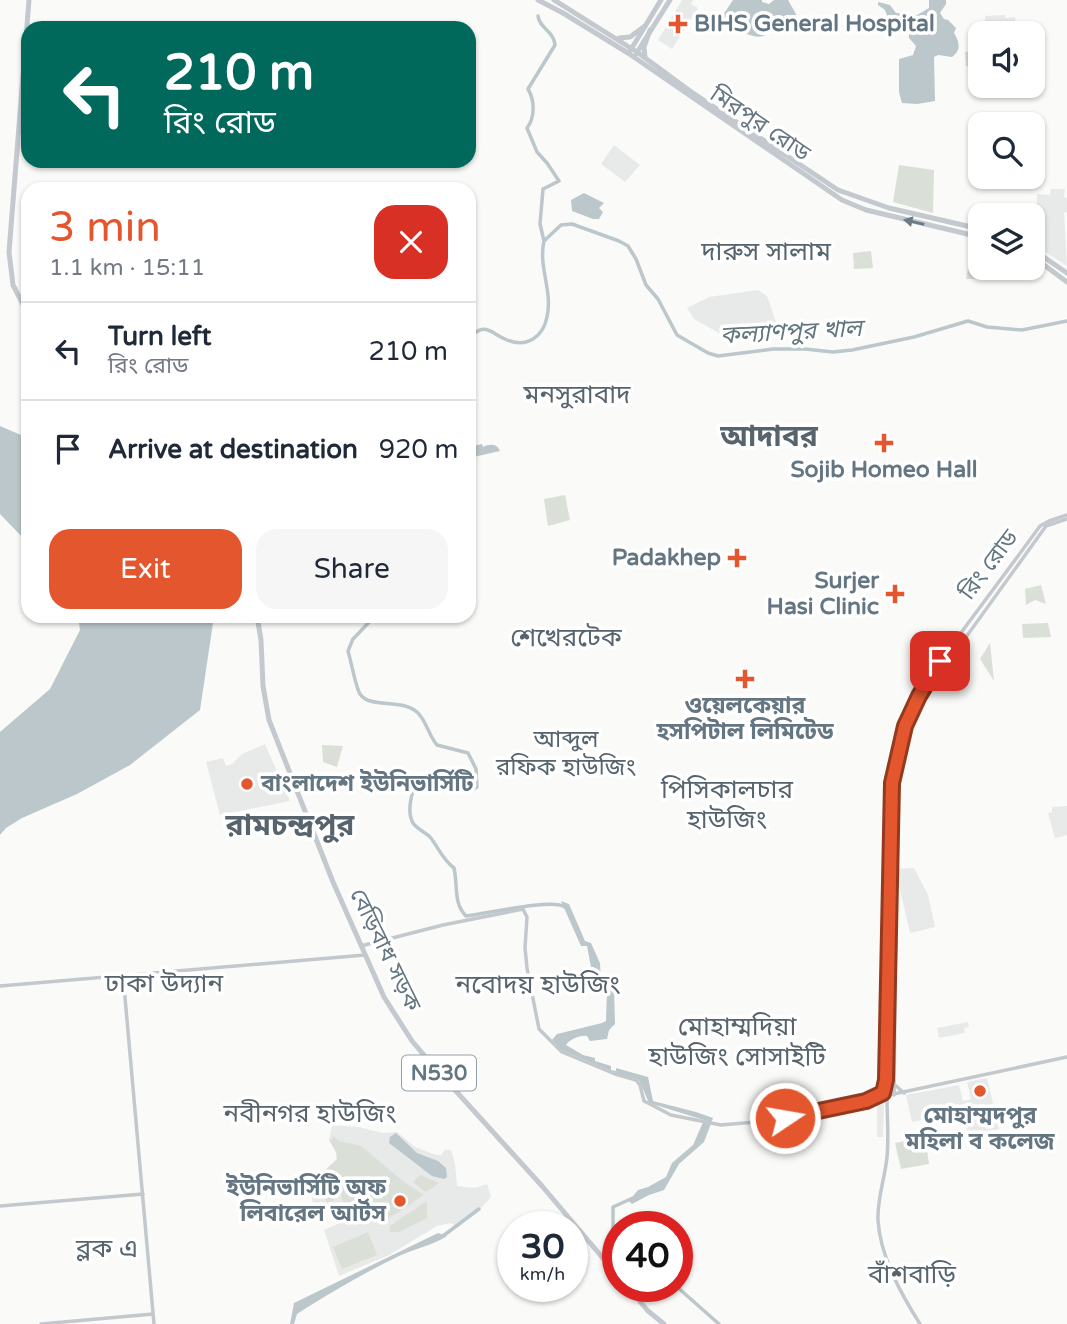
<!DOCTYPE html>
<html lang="en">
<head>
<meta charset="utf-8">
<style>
  :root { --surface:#fff; --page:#f6f6f7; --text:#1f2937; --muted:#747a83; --line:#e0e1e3; --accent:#e4572e }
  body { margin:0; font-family:"Varela Round","Noto Sans Bengali",sans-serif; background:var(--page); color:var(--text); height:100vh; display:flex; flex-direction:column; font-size:26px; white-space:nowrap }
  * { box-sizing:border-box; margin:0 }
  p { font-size:23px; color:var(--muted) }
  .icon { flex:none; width:38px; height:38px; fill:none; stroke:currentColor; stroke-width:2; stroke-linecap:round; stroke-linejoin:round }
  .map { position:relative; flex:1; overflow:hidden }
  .side { position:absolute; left:21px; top:182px; width:455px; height:441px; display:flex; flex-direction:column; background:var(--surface); border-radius:21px; box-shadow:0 2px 5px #0004 }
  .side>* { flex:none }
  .guide { position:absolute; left:21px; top:21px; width:455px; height:147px; border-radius:21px; box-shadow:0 2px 5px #0004; background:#00695c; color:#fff; overflow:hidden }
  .buttons { position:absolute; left:968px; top:21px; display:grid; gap:14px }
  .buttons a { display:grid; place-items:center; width:77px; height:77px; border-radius:14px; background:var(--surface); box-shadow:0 2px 5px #0004; font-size:35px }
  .speed { position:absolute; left:497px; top:1211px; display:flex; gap:14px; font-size:35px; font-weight:700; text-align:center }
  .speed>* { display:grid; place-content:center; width:91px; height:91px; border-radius:50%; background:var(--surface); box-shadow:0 2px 5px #0004; line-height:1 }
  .speed small { font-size:18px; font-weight:400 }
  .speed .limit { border:10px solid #d22; background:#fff; color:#111 }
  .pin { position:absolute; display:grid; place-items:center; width:60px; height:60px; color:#fff; margin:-30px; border-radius:14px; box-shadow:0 4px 10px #0006 }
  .me { position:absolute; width:77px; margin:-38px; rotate:78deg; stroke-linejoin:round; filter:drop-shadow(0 0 5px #0008) }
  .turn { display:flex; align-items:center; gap:24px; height:147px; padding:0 28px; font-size:32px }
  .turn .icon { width:91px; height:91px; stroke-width:2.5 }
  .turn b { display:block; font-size:49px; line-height:60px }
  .round { display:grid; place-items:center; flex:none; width:74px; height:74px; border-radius:21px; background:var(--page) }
  .summary { display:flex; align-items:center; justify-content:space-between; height:119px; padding:0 28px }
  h1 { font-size:42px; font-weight:600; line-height:52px; color:var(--accent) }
  .action { display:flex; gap:14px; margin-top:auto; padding:14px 28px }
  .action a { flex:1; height:80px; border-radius:21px; background:var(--accent); color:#fff; font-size:28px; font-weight:600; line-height:80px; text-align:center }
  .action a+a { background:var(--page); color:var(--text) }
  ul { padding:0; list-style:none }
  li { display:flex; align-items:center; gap:21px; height:98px; padding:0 28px; border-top:2px solid var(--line) }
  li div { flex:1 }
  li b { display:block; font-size:26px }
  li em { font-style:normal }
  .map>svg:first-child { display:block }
  .built { fill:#e8e9e9 }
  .green { fill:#dadfd7 }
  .water { fill:#bbc7cb }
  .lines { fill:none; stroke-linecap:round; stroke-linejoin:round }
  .canal { stroke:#bbc7cb; stroke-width:3.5 }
  .tertiary { stroke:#c3c8cc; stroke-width:3.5 }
  .secondary { stroke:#c3c9ce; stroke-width:3.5 }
  .primary { stroke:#c3c9ce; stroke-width:5 }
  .trunk { stroke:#c3c9ce; stroke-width:5 }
  .oneway { fill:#6a7a87 }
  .route-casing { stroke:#94391e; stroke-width:18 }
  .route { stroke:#e4572e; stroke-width:12 }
  .poi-dot { fill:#e4572e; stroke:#fff; stroke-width:2.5 }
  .labels { text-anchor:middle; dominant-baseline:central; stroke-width:7; stroke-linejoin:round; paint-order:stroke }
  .shield { fill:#fff; stroke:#939fa8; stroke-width:2 }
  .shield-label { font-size:21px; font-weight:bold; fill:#657683 }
  .poi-label { font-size:23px; font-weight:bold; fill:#657683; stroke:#fff }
  .street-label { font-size:23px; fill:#657683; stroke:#fff }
  .water-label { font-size:24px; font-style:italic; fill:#60757c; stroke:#fff }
  .neighbourhood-label { font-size:24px; fill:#57646e; stroke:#fff }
  .quarter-label { font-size:26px; fill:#57646e; stroke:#fff }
  .district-label { font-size:30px; font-weight:bold; fill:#57646e; stroke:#fff }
</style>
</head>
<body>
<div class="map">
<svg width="1067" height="1324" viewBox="0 0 1067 1324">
  <rect width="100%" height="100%" fill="#fafaf8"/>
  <!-- built -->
  <path class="built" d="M682,0H693L691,4L698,8L672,49L658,40Z
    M1005,15V18L1015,17L1016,33H985V16Z
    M614,145L640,165L625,182L601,164Z
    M1051,189H1065L1064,197L1067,198V212L1064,213L1067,266L1033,244V228L1036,226L1037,194L1050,195Z
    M758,290L767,296L780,334L762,337L738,338L725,330L719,333L694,319L687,308L709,297Z
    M265,744L290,801L220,815L206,762L223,758L226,766L232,764L242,754Z
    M1067,806V835L1055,838L1048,813L1052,812V807Z
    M914,868L928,895L935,927L910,933L898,881V869Z
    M968,1022L969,1027L964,1028L965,1033L939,1038L937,1028Z
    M987,1078L999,1129L968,1136L964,1111L912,1122L906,1095L959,1085L963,1101L971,1099L967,1082Z
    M884,1102L883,1137H877V1104Z
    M332,1125L359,1127L382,1133L397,1132L415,1147L436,1155H441L445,1150H451L455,1164L457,1186L475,1188L487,1184L491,1197L482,1207L455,1226L451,1223L437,1226L389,1255L339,1276L324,1230L340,1223L336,1212L331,1209L321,1210L313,1205L311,1191L319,1177L337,1159L336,1152L329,1140Z"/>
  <!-- green -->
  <path class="green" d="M992,22H1010L1011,33H993Z
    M980,50V68L966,66L965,52Z
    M899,165L934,170L933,213L893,202Z
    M871,251L873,268L854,269L853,253Z
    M970,257H980V268H988L989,278L966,279Z
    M565,495L570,520L548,526L544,499Z
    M1041,585L1046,604L1035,600L1026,605L1025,589Z
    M1048,623L1051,637L1023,638L1022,624Z
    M990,643L994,681L980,659Z
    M322,745L343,746L337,767L323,762Z
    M333,1136L339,1141L361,1146L404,1182L424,1195C404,1207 379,1233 355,1217C345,1210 341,1200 340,1188L333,1192L334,1201L326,1202L325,1187L333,1185L330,1179L323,1177V1172L337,1159L336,1152L329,1139L332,1140Z
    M925,1137L929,1164L901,1169L895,1143Z
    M420,1175L439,1183L426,1192L413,1182Z
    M427,1201V1218L399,1232H390V1226Z
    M368,1232L377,1255L342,1269L333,1247Z"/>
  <!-- water -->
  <path class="water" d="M733,0H762V2L769,4L774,0H788L796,14L793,20L781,25L780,30C773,31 769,33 763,36C749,40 733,24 721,18Z
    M929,0H946V4L940,13L944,19L948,20L956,28L954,33C959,41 962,50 952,57L938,55L934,57L935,101L917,104L902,103L899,92V59L913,55L916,46L909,38V31L904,23L907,17L901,16L889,21L885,10L878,5V2L890,5L896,13L917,15L929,8Z
    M584,193L604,203L599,208L603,212L599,219H593L572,211L571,200Z
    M0,426L28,438V543L0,514Z
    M482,444L483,447C489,444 497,443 500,451L469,458V447Z
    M78,616H210L213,623L200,710L130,765L77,794L22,818L6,828L0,835V732L50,689L80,630Z
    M561,901L569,904L585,941L591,943L600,963L601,982L614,988L615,1024L609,1030L607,1039L590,1041L587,1036C579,1035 569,1040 566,1045L583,1055L595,1058V1061L611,1066V1070L616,1071V1068L648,1077L653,1101L696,1112L713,1118L704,1142L679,1164L664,1190L649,1195L632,1204L629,1201L638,1190L648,1187L666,1177L672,1163L693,1145L704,1120L649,1103L640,1082L637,1079L621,1075L561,1050L552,1040L557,1034L602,1023L606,1021L607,990L595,982L593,978L587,946H581Z
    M396,1133L417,1153L438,1161L446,1168L447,1177L444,1179L432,1176L389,1143L390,1137Z
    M438,1233L447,1236C431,1246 413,1249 397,1257C364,1273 328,1294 297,1314L294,1324H290L294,1303Z"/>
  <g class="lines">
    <!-- canal -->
    <path class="canal" d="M538,16C539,28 554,31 555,45L528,89C535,101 535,118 527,128L537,152L547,163L559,181L543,189L540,224L544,241
      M469,338C486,321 490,333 507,340C527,348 543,337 547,317C553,291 538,267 544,241L561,225L572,224L619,241L628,246L636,259L646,285L658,299L677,335L708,353L718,356L773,349H805L833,352L852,350L914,337L968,321L987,327L1022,330L1067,321
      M375,616L353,639L348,651C351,661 356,688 360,694C370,709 401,698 417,712C426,720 429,736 437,745L468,753L476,769L477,787C458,800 443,774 422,776C412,784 406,811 413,823C417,829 425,832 430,837C439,848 442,859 454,868C458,885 453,903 466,916C486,914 552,898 565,907
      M613,1234V1207L635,1197
      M443,1236L479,1209
      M676,1286L719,1324"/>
    <!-- tertiary -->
    <path class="tertiary" d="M361,946L443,925L523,909L527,917L525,948L527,968L539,1029L562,1052L615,1074L636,1080L640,1085L644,1101L671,1115L721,1125L767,1121L1067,1057
      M123,975L154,1324
      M0,986L365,955
      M878,1097L883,1093L886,1080
      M887,1097C887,1117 889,1137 887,1157C885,1178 877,1199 878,1220C880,1256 901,1294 920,1324
      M0,1206L143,1194
      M41,1324L153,1314"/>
    <!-- secondary -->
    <path class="secondary" d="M894,1084L904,1093
      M894,1095L897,802L902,762L911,727L925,694L1046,526L1067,519
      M887,1097L893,783L905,726L919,696L940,661L1018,556L1040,526L1049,521L1067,515"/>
    <!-- primary -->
    <path class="primary" d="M630,51L661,0
      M636,54L670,0"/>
    <!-- trunk -->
    <path class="trunk" d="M538,0L563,13L628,53L842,200L866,210L980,237
      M554,0L637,52L690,91L838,190L889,208L980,229
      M619,38L630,37L645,26
      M645,57L644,47L650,30
      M1032,249L1067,273
      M1032,256L1067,282
      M28,314L13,285L9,252L29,0
      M257,616L261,640L263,686L269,720L333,882L384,997L412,1041L435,1068L542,1186L618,1276
      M627,1286L648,1311L664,1324"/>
  </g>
  <!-- one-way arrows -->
  <defs><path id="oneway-solid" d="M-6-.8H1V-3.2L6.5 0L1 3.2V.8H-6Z" transform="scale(1.75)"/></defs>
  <use class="oneway" href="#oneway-solid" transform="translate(914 222) rotate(-167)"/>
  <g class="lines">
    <defs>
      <path id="route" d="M785,1118L866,1101L883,1093L886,1080L892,783L905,726L919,696L940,661"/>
    </defs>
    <!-- route casing -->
    <use href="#route" class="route-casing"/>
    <!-- route -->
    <use href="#route" class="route"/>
  </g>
  <!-- markers -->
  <g class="poi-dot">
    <path d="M674.5 13.5h7v7h7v7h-7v7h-7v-7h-7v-7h7z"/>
    <path d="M880.5 432.5h7v7h7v7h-7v7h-7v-7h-7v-7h7z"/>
    <path d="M733.5 547.5h7v7h7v7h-7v7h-7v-7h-7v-7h7z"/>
    <path d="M891.5 583.5h7v7h7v7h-7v7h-7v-7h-7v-7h7z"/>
    <path d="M741.5 668.5h7v7h7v7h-7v7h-7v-7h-7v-7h7z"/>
    <circle cx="247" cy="784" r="7"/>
    <circle cx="980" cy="1091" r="7"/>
    <circle cx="400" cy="1201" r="7"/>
  </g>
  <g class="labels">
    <!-- shield labels -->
    <rect class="shield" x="402" y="1055.5" width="74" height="35" rx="5"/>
    <g class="shield-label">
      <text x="439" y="1073">N530</text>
    </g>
    <!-- poi labels -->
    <g class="poi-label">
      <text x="694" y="24" text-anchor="start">BIHS General Hospital</text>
      <text x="884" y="470">Sojib Homeo Hall</text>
      <text x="721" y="558" text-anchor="end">Padakhep</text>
      <text x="879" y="581" text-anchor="end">Surjer<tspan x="879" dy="26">Hasi Clinic</tspan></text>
      <text x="745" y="706">ওয়েলকেয়ার<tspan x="745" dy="26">হসপিটাল লিমিটেড</tspan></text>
      <text x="261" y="784" text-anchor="start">বাংলাদেশ ইউনিভার্সিটি</text>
      <text x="980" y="1116">মোহাম্মদপুর<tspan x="980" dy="26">মহিলা ব কলেজ</tspan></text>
      <text x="386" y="1188" text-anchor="end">ইউনিভার্সিটি অফ<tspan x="386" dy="26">লিবারেল আর্টস</tspan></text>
    </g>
    <!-- street labels -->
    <g class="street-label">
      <text transform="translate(760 124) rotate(34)">মিরপুর রোড</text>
      <text transform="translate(989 565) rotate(-53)">রিং রোড</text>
      <text transform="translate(385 950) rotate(64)">বেড়িবাধ সড়ক</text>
    </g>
    <!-- water labels -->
    <g class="water-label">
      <text transform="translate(791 332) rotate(-3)">কল্যাণপুর খাল</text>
    </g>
    <!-- neighbourhood labels -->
    <g class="neighbourhood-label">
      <text x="566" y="739">আব্দুল<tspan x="566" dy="28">রফিক হাউজিং</tspan></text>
    </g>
    <!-- quarter labels -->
    <g class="quarter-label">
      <text x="766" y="251">দারুস সালাম</text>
      <text x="577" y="394">মনসুরাবাদ</text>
      <text x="566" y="637">শেখেরটেক</text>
      <text x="727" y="789">পিসিকালচার<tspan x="727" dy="30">হাউজিং</tspan></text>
      <text x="164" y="983">ঢাকা উদ্যান</text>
      <text x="538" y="984">নবোদয় হাউজিং</text>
      <text x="737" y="1026">মোহাম্মদিয়া<tspan x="737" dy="30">হাউজিং সোসাইটি</tspan></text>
      <text x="310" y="1113">নবীনগর হাউজিং</text>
      <text x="107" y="1248">ব্লক এ</text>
      <text x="912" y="1274">বাঁশবাড়ি</text>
    </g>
    <!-- district labels -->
    <g class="district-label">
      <text x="769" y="436">আদাবর</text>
      <text x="290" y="825">রামচন্দ্রপুর</text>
    </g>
  </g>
</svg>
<div class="buttons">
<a><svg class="icon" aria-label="sound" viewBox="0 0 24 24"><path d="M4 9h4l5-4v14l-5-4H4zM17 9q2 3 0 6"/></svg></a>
<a><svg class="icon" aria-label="search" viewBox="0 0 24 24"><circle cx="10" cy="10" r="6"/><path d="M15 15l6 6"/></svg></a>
<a><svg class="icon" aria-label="layers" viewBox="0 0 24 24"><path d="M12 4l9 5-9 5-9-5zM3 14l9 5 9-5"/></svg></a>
</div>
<div class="speed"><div>30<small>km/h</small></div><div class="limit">40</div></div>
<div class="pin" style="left:940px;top:661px;background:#d93025"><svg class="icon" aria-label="arrive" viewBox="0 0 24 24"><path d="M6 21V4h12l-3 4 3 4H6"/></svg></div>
<svg class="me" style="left:785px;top:1118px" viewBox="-20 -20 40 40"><circle r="17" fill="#e4572e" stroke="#fff" stroke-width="3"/><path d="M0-11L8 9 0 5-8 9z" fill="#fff"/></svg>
<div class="guide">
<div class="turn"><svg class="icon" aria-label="left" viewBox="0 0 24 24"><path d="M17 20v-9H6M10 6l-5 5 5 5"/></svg><div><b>210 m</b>রিং রোড</div></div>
</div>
<section class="side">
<div class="summary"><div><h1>3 min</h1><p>1.1 km · 15:11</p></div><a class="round" style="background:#d93025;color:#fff"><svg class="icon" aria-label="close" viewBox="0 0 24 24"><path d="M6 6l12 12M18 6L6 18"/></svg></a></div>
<ul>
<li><svg class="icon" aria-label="left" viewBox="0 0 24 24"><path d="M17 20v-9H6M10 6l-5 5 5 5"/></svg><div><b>Turn left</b><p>রিং রোড</p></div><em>210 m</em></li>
<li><svg class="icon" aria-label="arrive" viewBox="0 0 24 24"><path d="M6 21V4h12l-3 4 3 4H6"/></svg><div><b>Arrive at destination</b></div><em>920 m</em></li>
</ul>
<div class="action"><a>Exit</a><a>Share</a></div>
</section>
</div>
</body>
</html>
